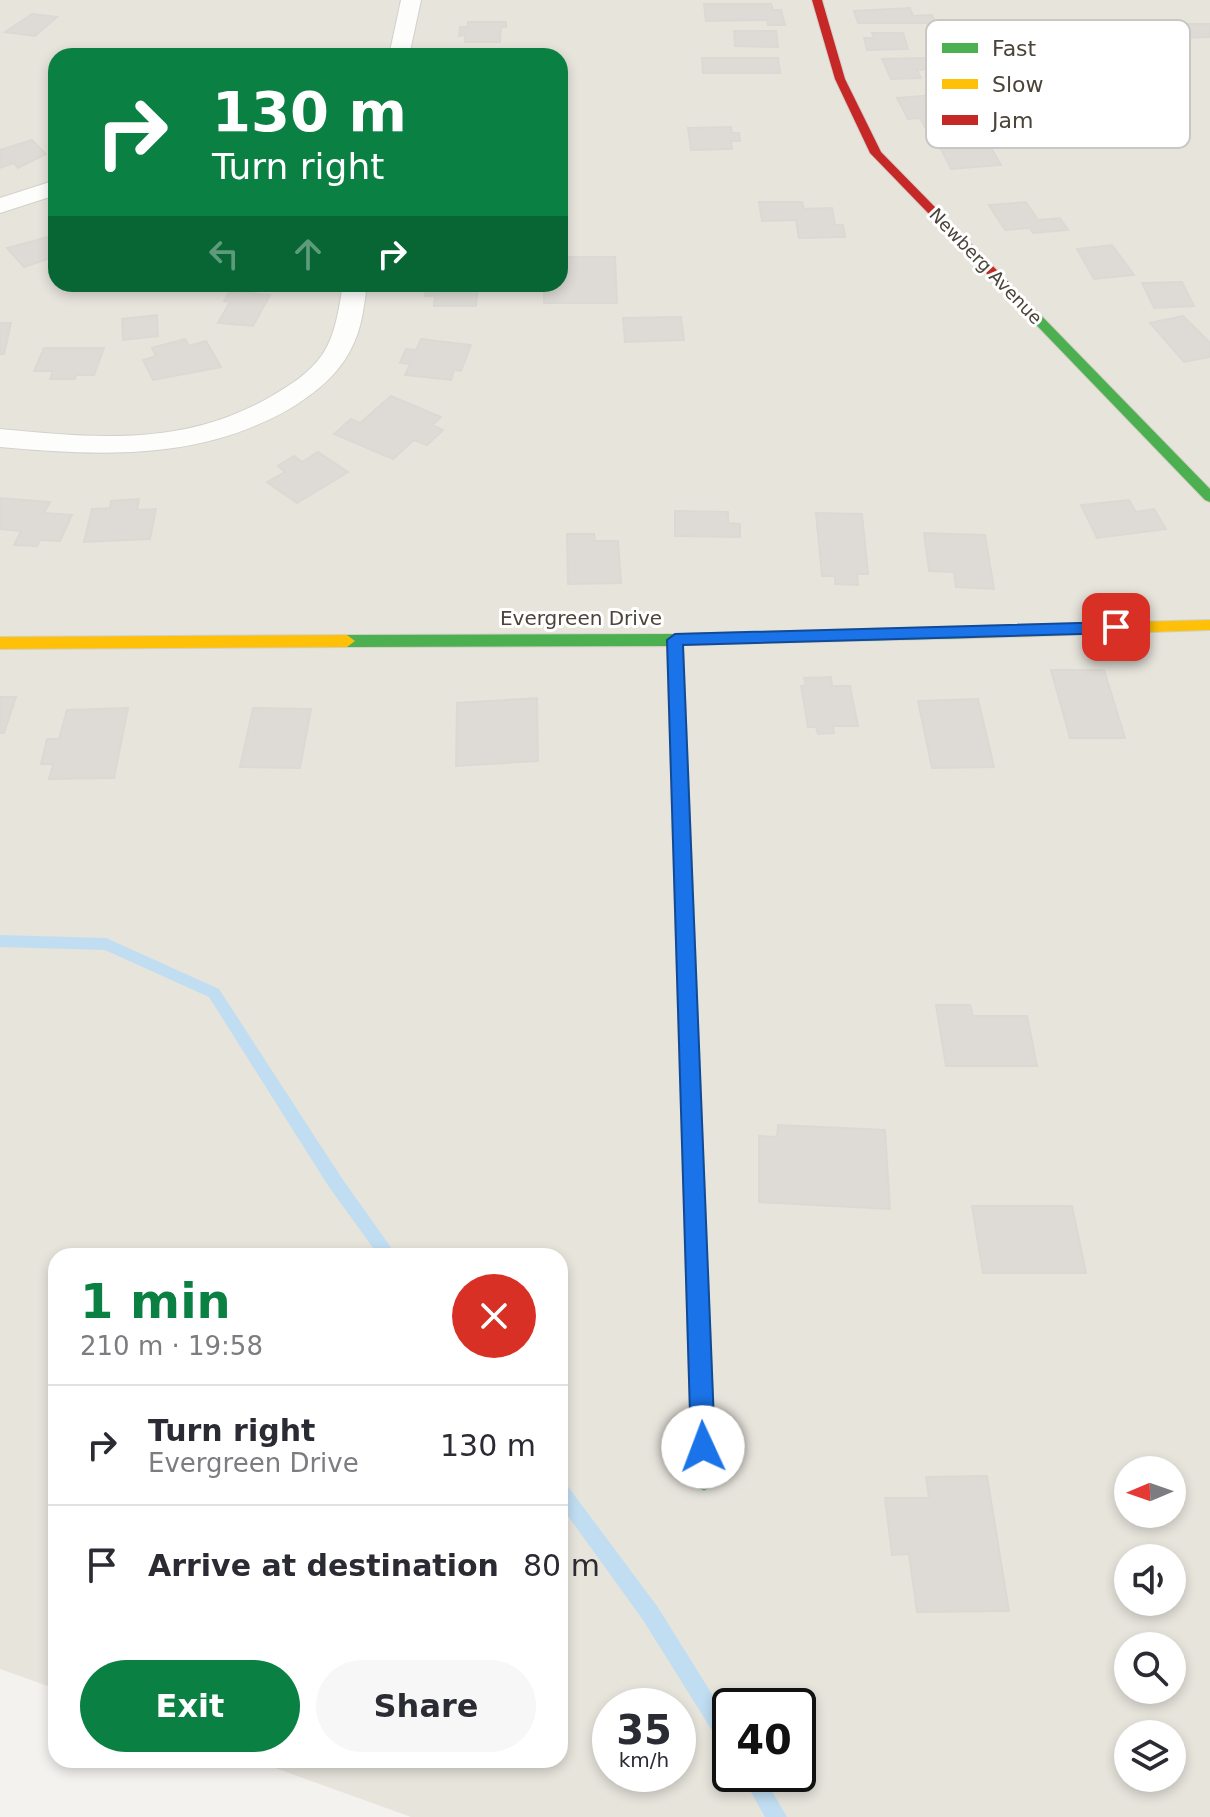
<!DOCTYPE html>
<html lang="en">
<head>
<meta charset="utf-8">
<style>
  :root { --surface:#fff; --page:#f7f7f7; --text:#2b2b33; --muted:#7c7c81; --line:#e1e1e2; --accent:#0b8043 }
  body { margin:0; font-family:"DejaVu Sans",sans-serif; background:var(--page); color:var(--text); height:100vh; display:flex; flex-direction:column; font-size:30px; white-space:nowrap }
  * { box-sizing:border-box; margin:0 }
  p { font-size:26px; color:var(--muted) }
  .icon { flex:none; width:44px; height:44px; fill:none; stroke:currentColor; stroke-width:2; stroke-linecap:round; stroke-linejoin:round }
  .map { position:relative; flex:1; overflow:hidden }
  .sheet { position:absolute; left:48px; top:1248px; width:520px; height:520px; display:flex; flex-direction:column; background:var(--surface); border-radius:24px; box-shadow:0 4px 12px #0003 }
  .sheet>* { flex:none }
  .top-card { position:absolute; left:48px; top:48px; width:520px; height:244px; border-radius:24px; box-shadow:0 4px 12px #0003; background:#0b8043; color:#fff; overflow:hidden }
  .needle { width:52px; rotate:268deg }
  .buttons { position:absolute; left:1114px; top:1456px; display:grid; gap:16px }
  .buttons a { display:grid; place-items:center; width:72px; height:72px; border-radius:50%; background:var(--surface); box-shadow:0 4px 12px #0003; font-size:40px }
  .speed { position:absolute; left:592px; top:1688px; display:flex; gap:16px; font-size:40px; font-weight:700; text-align:center }
  .speed>* { display:grid; place-content:center; width:104px; height:104px; border-radius:50%; background:var(--surface); box-shadow:0 4px 12px #0003; line-height:1 }
  .speed small { font-size:20px; font-weight:400 }
  .speed .limit { border:4px solid #111; border-radius:12px; background:#fff; color:#111 }
  .pin { position:absolute; display:grid; place-items:center; width:68px; height:68px; color:#fff; margin:-34px; border-radius:16px; box-shadow:0 4px 12px #0006 }
  .me { position:absolute; width:88px; margin:-44px; rotate:358deg; stroke-linejoin:round; filter:drop-shadow(0 0 6px #0008) }
  .turn { display:flex; align-items:center; gap:28px; height:168px; padding:0 32px; font-size:36px }
  .turn .icon { width:104px; height:104px; stroke-width:2.5 }
  .turn b { display:block; font-size:56px; line-height:68px }
  .lanes { display:flex; align-items:center; height:76px; padding:0 32px; background:#0003; justify-content:center; gap:40px; direction:ltr }
  .lanes .off { opacity:.35 }
  .round { display:grid; place-items:center; flex:none; width:84px; height:84px; border-radius:42px; background:var(--page) }
  .headline { display:flex; align-items:center; justify-content:space-between; height:136px; padding:0 32px }
  h1 { font-size:48px; font-weight:700; line-height:60px; color:var(--accent) }
  .action { display:flex; gap:16px; margin-top:auto; padding:16px 32px }
  .action a { flex:1; height:92px; border-radius:48px; background:var(--accent); color:#fff; font-size:32px; font-weight:700; line-height:92px; text-align:center }
  .action a+a { background:var(--page); color:var(--text) }
  ul { padding:0; list-style:none }
  li { display:flex; align-items:center; gap:24px; height:120px; padding:0 32px; border-top:2px solid var(--line) }
  li div { flex:1 }
  li b { display:block; font-size:30px }
  li em { font-style:normal }
  .map>svg:first-child { display:block }
  .residential { fill:#e7e4dc; fill-rule:evenodd }
  .lines { fill:none; stroke-linecap:round; stroke-linejoin:round }
  .stream { fill:#c0ddf1; fill-rule:evenodd }
  .building { fill:#dedbd6; stroke:#dcd9d4; stroke-width:2 }
  .street-casing { stroke:#d2d0cb; stroke-width:2 }
  .fast-casing { stroke:#d3cfc5; stroke-width:2 }
  .slow-casing { stroke:#d3cfc5; stroke-width:2 }
  .jam-casing { stroke:#d3cfc5; stroke-width:2 }
  .street { fill:#fdfdfc; fill-rule:evenodd }
  .fast { fill:#4caf50; fill-rule:evenodd }
  .slow { fill:#ffc107; fill-rule:evenodd }
  .jam { fill:#c62828; fill-rule:evenodd }
  .route { fill:#1a73e8; stroke:#114b97; stroke-width:2 }
  .labels { text-anchor:middle; dominant-baseline:central; stroke-width:6; stroke-linejoin:round; paint-order:stroke }
  .far-street-label { font-size:18px; fill:#4b4439; stroke:#fff }
  .street-label { font-size:20px; fill:#4b4439; stroke:#fff }
  .key { fill:#fff; stroke:#c9c7c4; stroke-width:2 }
  .key-label { font-size:22px; fill:#4b4439 }
</style>
</head>
<body>
<div class="map">
<svg width="1210" height="1817" viewBox="0 0 1210 1817">
  <rect width="100%" height="100%" fill="#f4f2ee"/>
  <!-- residential -->
  <path class="residential" d="M0,0H1210V1817H411L253,1760H560V1256H56V1689L0,1669ZM56,56H560V284H56ZM1128,1470H1172V1514H1128ZM1128,1558H1172V1602H1128ZM1128,1646H1172V1690H1128ZM610,1706H678V1774H610ZM730,1706H798V1774H730ZM1128,1734H1172V1778H1128Z"/>
  <g class="lines">
    <!-- stream -->
    <path class="stream" d="M0,935L106,938L219,989L341,1177L397,1256H379L329,1187L209,997L105,950L0,947Z
      M560,1481L566,1484L657,1606L730,1723V1751L723,1748L643,1620L560,1505Z
      M741,1774H762L787,1817H765Z"/>
  </g>
  <!-- building -->
  <path class="building" d="M704,4H771L773,10H781L785,25H768L767,20L706,21Z
    M910,8L913,16L932,15L935,23H858L854,11Z
    M32,14L57,17L35,36L5,32Z
    M468,22H506V27H501L500,42H465V35L459,36L460,27H468Z
    M1178,24H1210V37L1185,38Z
    M734,31H776L778,47L735,46Z
    M872,33H903L908,49L867,50L864,38H874Z
    M702,58H778L780,73H703Z
    M926,58L931,69L917,70L921,78L891,79L882,59Z
    M950,94L969,128L927,131L920,118L908,119L897,98Z
    M731,127L732,133H739L740,141H731L732,149L691,150L688,128Z
    M32,140L46,154L18,168L14,163L0,168V150Z
    M990,146L1001,165L951,169L940,147Z
    M759,202H802L804,209L832,208L835,225H843L845,237L799,238L796,220L762,221Z
    M1026,202L1038,220L1060,218L1068,230L1033,233L1030,228L1005,230L989,205Z
    M56,235V256L24,267L7,248Z
    M1112,245L1134,275L1094,279L1077,249Z
    M560,257H615L617,303H544V284H560Z
    M1182,282L1194,306L1154,308L1142,283Z
    M478,284L476,306H434L435,296H425L426,285Z
    M230,291L270,295L253,326L218,323L230,302L224,301Z
    M157,315L158,336L123,340L122,319Z
    M1183,316L1210,343V357L1184,362L1150,323Z
    M681,317L684,340L625,342L623,318Z
    M0,323H11L4,354H0Z
    M185,339L189,346L206,341L221,367L153,380L143,360L156,356L152,348Z
    M421,339L471,345L461,371L454,370L451,380L405,375L410,364L400,363L406,349L416,350Z
    M44,348H104L94,375H76L75,379H50L53,371H34Z
    M391,396L441,417L432,425L443,430L427,445L414,440L393,459L334,434L351,419L360,423Z
    M318,452L348,472L297,503L267,482L285,472L278,466L294,456L302,462Z
    M0,498L50,502L44,513L72,515L60,541L40,540L37,546L14,545L21,531L0,529Z
    M139,499L137,510L156,509L150,539L84,542L92,509L110,508L111,501Z
    M1129,500L1136,512L1154,509L1166,529L1097,538L1081,505Z
    M675,511L728,512V523L740,524V537L675,536Z
    M816,513L862,514L868,574H857L858,585L835,584V576H822Z
    M924,533L985,535L994,589L956,587L954,572L929,571Z
    M567,534H594L595,541H618L621,583L568,584Z
    M1051,670H1104L1125,738H1070Z
    M831,677L832,686H850L858,726H833L834,733L818,734L816,727H808L801,686L806,685L804,678Z
    M0,697H16L4,733H0Z
    M537,698L538,761L456,766L457,703Z
    M978,699L994,767L932,768L918,701Z
    M128,708L114,778L49,779L53,764H41L47,739H59L67,710Z
    M253,708L311,709L300,768L240,767Z
    M936,1005H970L973,1016H1027L1037,1066H946Z
    M778,1125L885,1130L890,1209L759,1202V1136L777,1137Z
    M972,1206H1072L1086,1273H983Z
    M987,1476L1009,1611L917,1612L909,1554L892,1555L885,1498H929L926,1477Z"/>
  <g class="lines">
    <defs>
      <path id="street" d="M401,0H421L409,56H389Z
        M56,180V195L0,213V198Z
        M343,284H367C364,306 362,329 351,349C338,375 315,393 291,408C200,461 102,456 0,447V429C96,438 183,447 270,397C289,386 310,373 322,355C336,335 339,307 343,284Z"/>
      <path id="fast" d="M1024,301L1028,302L1210,489V502L1205,500L1020,308V302Z
        M976,626L984,632L976,638L683,645L716,1478L712,1486L704,1490L696,1486L692,1478L667,646L347,647L339,641L347,635L675,634Z"/>
      <path id="slow" d="M1210,620V630L976,638L968,632L976,626Z
        M347,635L355,641L347,647L0,649V637Z"/>
      <path id="jam" d="M812,0H822L845,79L881,152L1028,302V308H1020L870,153L835,79Z"/>
    </defs>
    <!-- street casing -->
    <use href="#street" class="street-casing"/>
    <!-- fast casing -->
    <use href="#fast" class="fast-casing"/>
    <!-- slow casing -->
    <use href="#slow" class="slow-casing"/>
    <!-- jam casing -->
    <use href="#jam" class="jam-casing"/>
    <!-- street -->
    <use href="#street" class="street"/>
    <!-- fast -->
    <use href="#fast" class="fast"/>
    <!-- slow -->
    <use href="#slow" class="slow"/>
    <!-- jam -->
    <use href="#jam" class="jam"/>
  </g>
  <!-- route -->
  <path class="route" d="M1116,622L1123,627L1116,633L683,645L715,1447L711,1455L703,1458L695,1455L691,1447L667,640L675,634Z"/>
  <g class="labels">
    <!-- far-street labels -->
    <g class="far-street-label">
      <text transform="translate(986 266) rotate(46)">Newberg Avenue</text>
    </g>
    <!-- street labels -->
    <g class="street-label">
      <text x="581" y="618">Evergreen Drive</text>
    </g>
  </g>
  <!-- legend -->
  <rect x="926" y="20" width="264" height="128" rx="12" class="key"/>
  <rect x="942" y="43" width="36" height="10" fill="#4caf50"/>
  <rect x="942" y="79" width="36" height="10" fill="#ffc107"/>
  <rect x="942" y="115" width="36" height="10" fill="#c62828"/>
  <g class="key-label">
    <text x="992" y="56">Fast</text>
    <text x="992" y="92">Slow</text>
    <text x="992" y="128">Jam</text>
  </g>
</svg>
<div class="buttons">
<a><svg class="needle" viewBox="-14 -14 28 28"><path d="M0-13l5 13h-10z" fill="#e53935"/><path d="M0 13l5-13h-10z" fill="#7c7c81"/></svg></a>
<a><svg class="icon" aria-label="sound" viewBox="0 0 24 24"><path d="M4 9h4l5-4v14l-5-4H4zM17 9q2 3 0 6"/></svg></a>
<a><svg class="icon" aria-label="search" viewBox="0 0 24 24"><circle cx="10" cy="10" r="6"/><path d="M15 15l6 6"/></svg></a>
<a><svg class="icon" aria-label="layers" viewBox="0 0 24 24"><path d="M12 4l9 5-9 5-9-5zM3 14l9 5 9-5"/></svg></a>
</div>
<div class="speed"><div>35<small>km/h</small></div><div class="limit">40</div></div>
<div class="pin" style="left:1116px;top:627px;background:#d93025"><svg class="icon" aria-label="arrive" viewBox="0 0 24 24"><path d="M6 21V4h12l-3 4 3 4H6"/></svg></div>
<svg class="me" style="left:703px;top:1447px" viewBox="-20 -20 40 40"><circle r="19" fill="#fff"/><path d="M0-13L10 11 0 6-10 11z" fill="#1a73e8"/></svg>
<div class="top-card">
<div class="turn"><svg class="icon" aria-label="right" viewBox="0 0 24 24"><path d="M7 20v-9h11M14 6l5 5-5 5"/></svg><div><b>130 m</b>Turn right</div></div>
<div class="lanes"><svg class="icon off" aria-label="left" viewBox="0 0 24 24"><path d="M17 20v-9H6M10 6l-5 5 5 5"/></svg><svg class="icon off" aria-label="ahead" viewBox="0 0 24 24"><path d="M12 20V5M6 11l6-6 6 6"/></svg><svg class="icon" aria-label="right" viewBox="0 0 24 24"><path d="M7 20v-9h11M14 6l5 5-5 5"/></svg></div>
</div>
<section class="sheet">
<div class="headline"><div><h1>1 min</h1><p>210 m · 19:58</p></div><a class="round" style="background:#d93025;color:#fff"><svg class="icon" aria-label="close" viewBox="0 0 24 24"><path d="M6 6l12 12M18 6L6 18"/></svg></a></div>
<ul>
<li><svg class="icon" aria-label="right" viewBox="0 0 24 24"><path d="M7 20v-9h11M14 6l5 5-5 5"/></svg><div><b>Turn right</b><p>Evergreen Drive</p></div><em>130 m</em></li>
<li><svg class="icon" aria-label="arrive" viewBox="0 0 24 24"><path d="M6 21V4h12l-3 4 3 4H6"/></svg><div><b>Arrive at destination</b></div><em>80 m</em></li>
</ul>
<div class="action"><a>Exit</a><a>Share</a></div>
</section>
</div>
</body>
</html>
